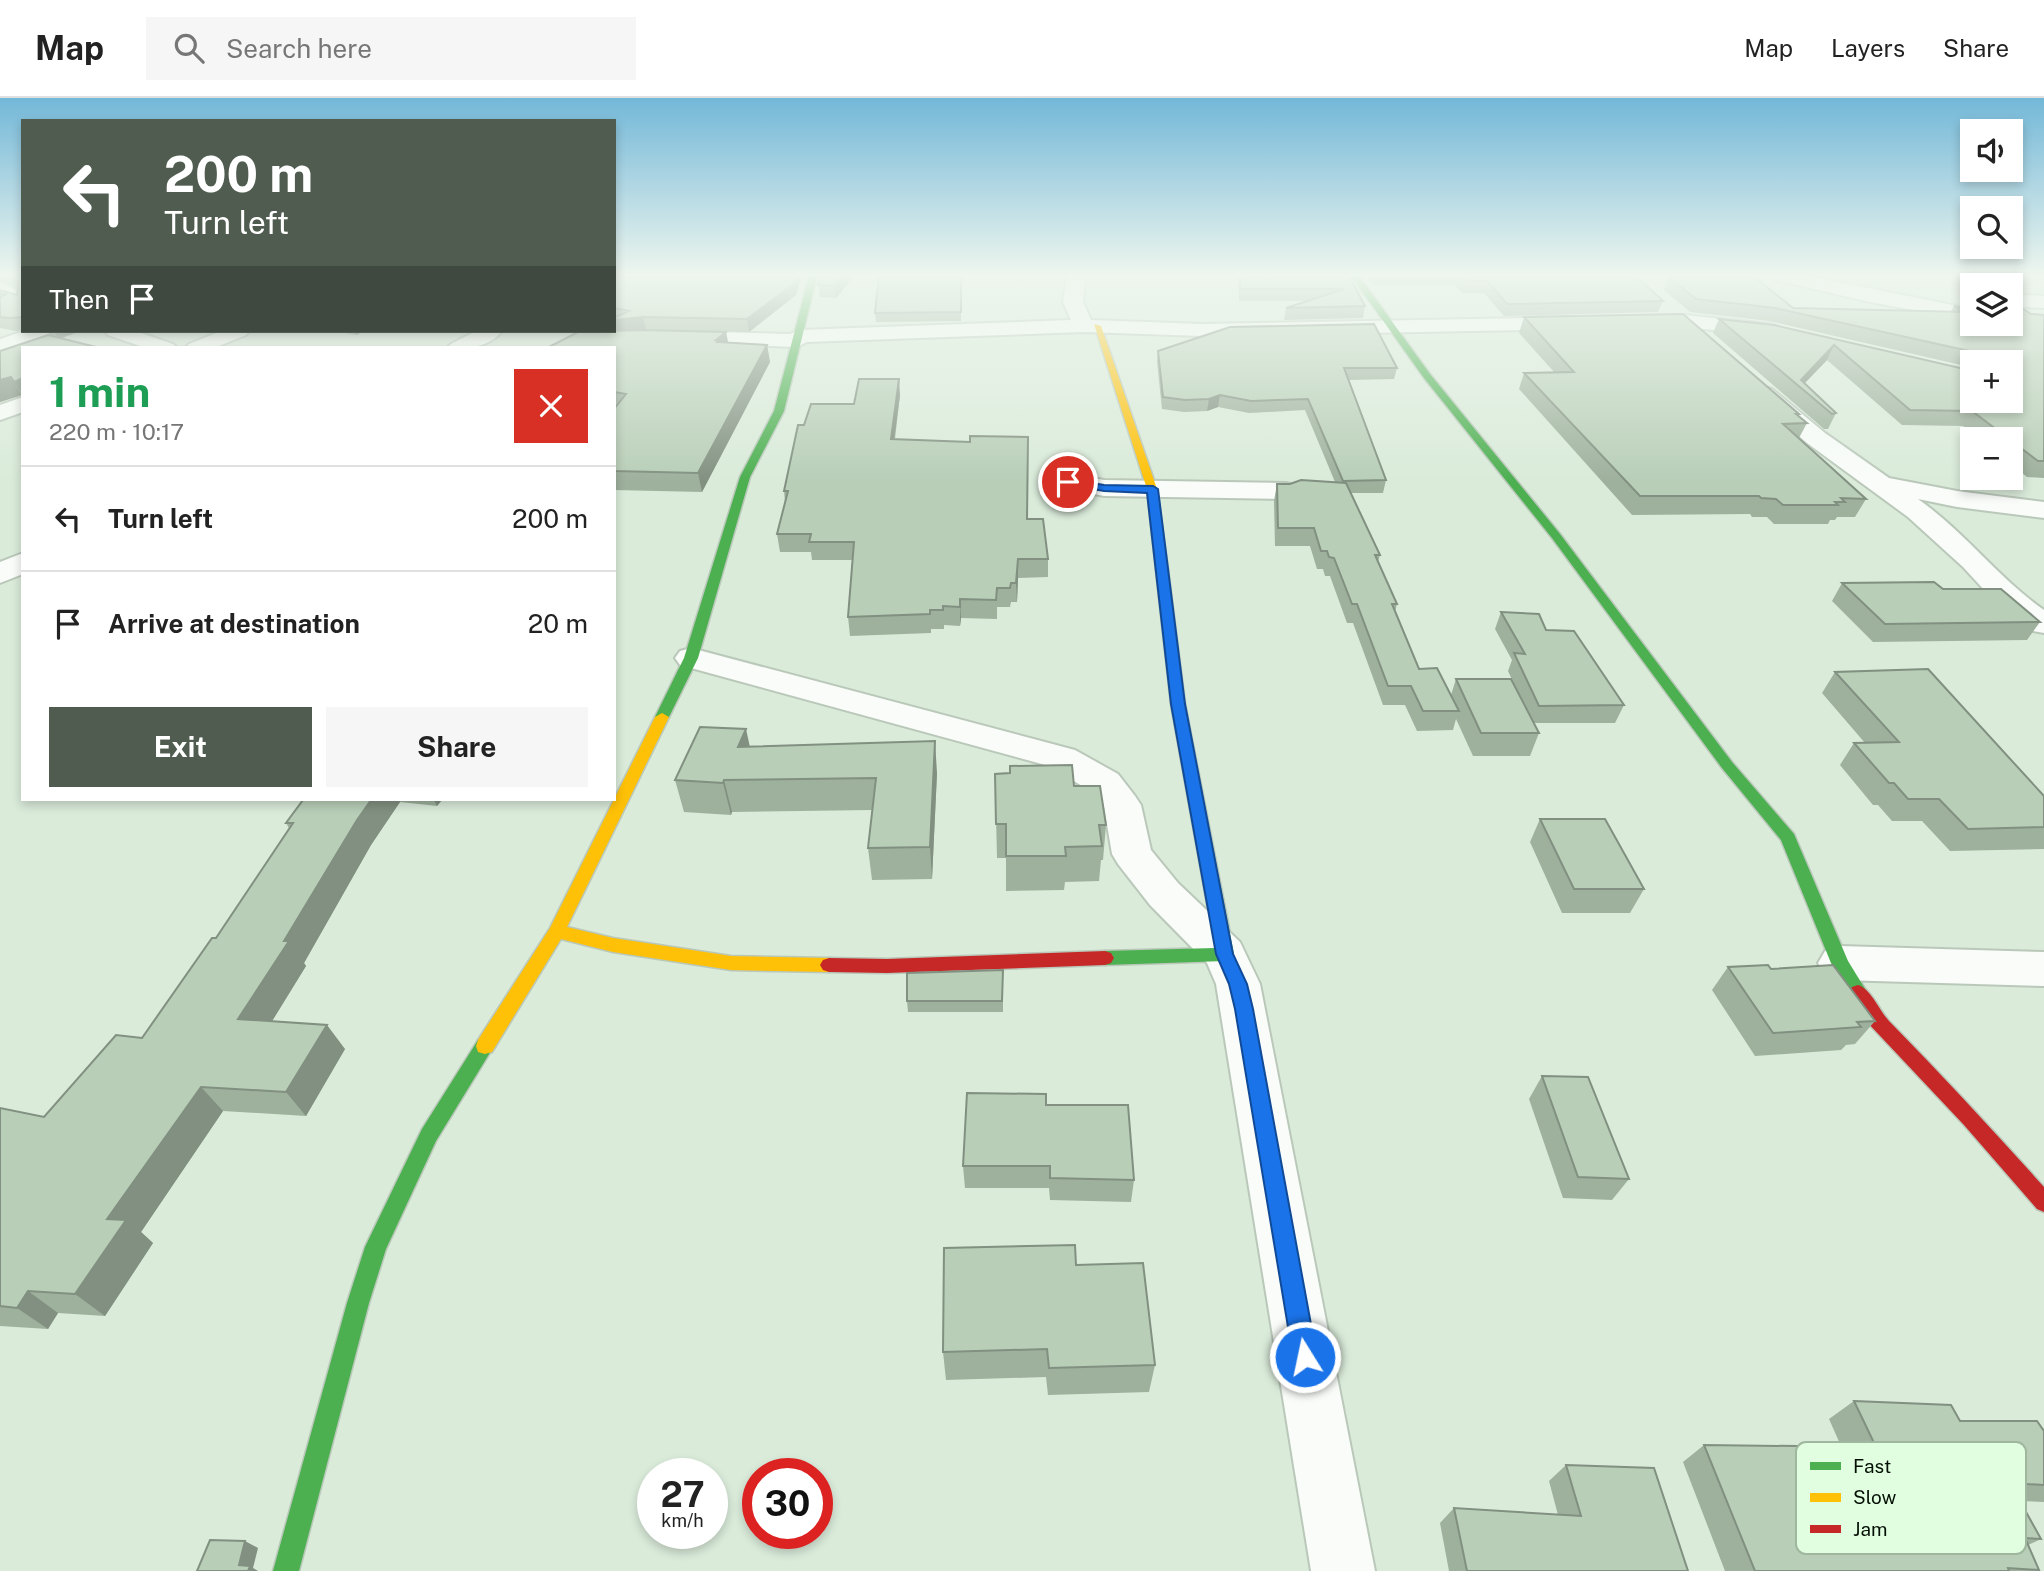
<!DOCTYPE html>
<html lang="en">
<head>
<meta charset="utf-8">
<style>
  :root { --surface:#fff; --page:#f6f6f6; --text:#222; --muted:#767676; --line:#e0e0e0; --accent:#505c50 }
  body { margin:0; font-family:"Public Sans",sans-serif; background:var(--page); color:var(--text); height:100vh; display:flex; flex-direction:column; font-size:26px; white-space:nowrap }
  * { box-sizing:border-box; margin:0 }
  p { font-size:23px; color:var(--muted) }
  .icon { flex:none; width:38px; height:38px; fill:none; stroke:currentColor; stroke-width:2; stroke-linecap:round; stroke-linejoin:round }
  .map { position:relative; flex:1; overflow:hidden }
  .sheet { position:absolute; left:21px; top:248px; width:595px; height:455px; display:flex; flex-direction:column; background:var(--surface); border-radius:0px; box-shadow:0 4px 10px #0003 }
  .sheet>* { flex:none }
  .banner { position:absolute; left:21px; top:21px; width:595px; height:214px; border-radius:0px; box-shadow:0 4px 10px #0003; background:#505c50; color:#fff; overflow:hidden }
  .tools { position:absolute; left:1960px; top:21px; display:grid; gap:14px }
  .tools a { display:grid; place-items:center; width:63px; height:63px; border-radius:0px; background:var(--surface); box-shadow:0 4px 10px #0003; font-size:35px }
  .speed { position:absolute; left:637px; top:1360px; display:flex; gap:14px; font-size:35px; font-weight:700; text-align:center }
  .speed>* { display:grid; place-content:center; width:91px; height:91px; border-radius:50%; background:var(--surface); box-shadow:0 4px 10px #0003; line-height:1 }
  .speed small { font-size:18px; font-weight:400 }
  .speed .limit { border:10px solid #d22; background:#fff; color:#111 }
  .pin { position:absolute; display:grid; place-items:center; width:60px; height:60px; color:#fff; margin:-30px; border:4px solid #fff; border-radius:50%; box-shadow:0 2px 7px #0007 }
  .me { position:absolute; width:77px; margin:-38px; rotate:350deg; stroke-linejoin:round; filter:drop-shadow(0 0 5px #0008) }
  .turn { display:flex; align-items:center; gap:24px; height:147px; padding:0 28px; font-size:32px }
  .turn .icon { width:91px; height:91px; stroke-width:2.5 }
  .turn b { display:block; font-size:49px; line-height:60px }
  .then { display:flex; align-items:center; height:66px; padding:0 28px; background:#0003; gap:14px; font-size:26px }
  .round { display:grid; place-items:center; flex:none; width:74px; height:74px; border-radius:0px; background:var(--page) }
  .overview { display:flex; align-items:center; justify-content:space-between; height:119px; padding:0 28px }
  h1 { font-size:42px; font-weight:700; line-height:52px; color:#1e9e55 }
  .button { display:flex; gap:14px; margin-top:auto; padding:14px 28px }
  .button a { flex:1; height:80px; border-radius:0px; background:var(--accent); color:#fff; font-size:28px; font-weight:700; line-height:80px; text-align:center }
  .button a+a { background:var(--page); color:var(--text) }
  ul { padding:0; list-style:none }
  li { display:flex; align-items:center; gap:21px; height:105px; padding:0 28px; border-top:2px solid var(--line) }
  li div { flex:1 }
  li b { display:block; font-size:26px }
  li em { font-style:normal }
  header { display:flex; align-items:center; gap:42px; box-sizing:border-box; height:98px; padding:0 35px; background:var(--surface); border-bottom:2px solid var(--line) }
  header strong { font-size:33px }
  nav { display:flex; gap:38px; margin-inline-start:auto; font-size:24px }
  .search { width:490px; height:63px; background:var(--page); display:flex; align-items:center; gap:18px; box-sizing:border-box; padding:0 24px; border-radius:0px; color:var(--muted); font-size:26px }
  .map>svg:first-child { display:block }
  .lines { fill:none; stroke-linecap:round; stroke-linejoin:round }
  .street-casing { stroke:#bac8ba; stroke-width:4 }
  .fast-casing { stroke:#bac8ba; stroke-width:3 }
  .slow-casing { stroke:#bac8ba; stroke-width:3 }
  .jam-casing { stroke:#bac8ba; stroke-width:3 }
  .street { fill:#f9fcf9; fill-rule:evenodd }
  .fast { fill:#4caf50; fill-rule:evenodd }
  .slow { fill:#ffc107; fill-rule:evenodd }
  .jam { fill:#c62828; fill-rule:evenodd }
  .wall { fill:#9eb19d }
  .shaded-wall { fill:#819080 }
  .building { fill:#b8ceb7; stroke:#819080; stroke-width:2; fill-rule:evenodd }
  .route { fill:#1a73e8; stroke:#114b97; stroke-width:2 }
  .key { fill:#e1ffe0; stroke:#9fb79f; stroke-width:2 }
  .key-label { font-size:19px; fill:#060f06 }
</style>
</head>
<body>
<header>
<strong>Map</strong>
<div class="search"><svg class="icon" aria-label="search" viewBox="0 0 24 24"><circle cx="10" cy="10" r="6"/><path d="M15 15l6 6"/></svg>Search here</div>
<nav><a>Map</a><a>Layers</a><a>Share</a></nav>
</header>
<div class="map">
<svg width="2044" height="1473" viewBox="0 0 2044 1473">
  <rect width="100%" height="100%" fill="#daebda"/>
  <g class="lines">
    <defs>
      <path id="street" d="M1067,178H1085L1083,204L1091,222L1202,226L1573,219L1580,221L1583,225L1580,229L1573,231L1202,238L1084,234L807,244L797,249L677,245L670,243L667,239L670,235L677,233L790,236L799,232L1071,222L1063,204Z
        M1774,178H1809L1972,211V223L1870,204L1776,182Z
        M0,185L23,195V207L0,200Z
        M2011,196L2044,198V210L2011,208Z
        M1685,217L1769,226L1776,228L1779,232L1776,236L1769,238L1685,229L1640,230L1633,228L1630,224L1633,220L1640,218Z
        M24,233H53L50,237L0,254V241Z
        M105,233H135L173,246L177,250H146L108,237Z
        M221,233H249L246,237L214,250H185L189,246Z
        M476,233H502C489,250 466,251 447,250L451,246Z
        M1764,289L1772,291L1825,335L1889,380L1957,393L2044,404V420L1957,409L1918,401C1964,433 1998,480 2044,512V535L2033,533L1998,507L1963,469L1908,419L1807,345L1756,301L1753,296L1756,291Z
        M23,299V314L0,322V307Z
        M1054,373L1104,382L1286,385L1295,387L1299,393L1295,399L1286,401L1104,398L1045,386L1041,381L1045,376Z
        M23,455V476L0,485V464Z
        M691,550L1075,652L1118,676L1135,698L1141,707L1151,752L1178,785L1240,844L1260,886L1375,1473H1311L1216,886L1207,865L1150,807L1118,766L1112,756L1104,709L1092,694L1049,668L680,567L675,560L680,553Z
        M1840,848L2044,854V888L1840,882L1825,877L1818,865L1825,853Z"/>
      <path id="fast" d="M809,178H817L784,313L750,379L698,560L669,619L662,623L657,622L655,619L684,560L740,379L774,313Z
        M1351,178H1359L1430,276L1560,436L1732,664L1794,736L1848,863L1867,894L1864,899L1858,901L1852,899L1831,865L1781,742L1722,670L1552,440L1424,280Z
        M1162,468L1168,472L1185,606L1234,856L1231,861L1225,863L1105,867L1099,865L1096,860L1099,855L1105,853L1215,850L1171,606L1156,472Z
        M485,940L492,942L494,948L436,1043L386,1151L369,1205L299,1473H273L347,1205L365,1149L422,1031L478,942Z"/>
      <path id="slow" d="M1094,226L1101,228L1157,391L1168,472L1166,475H1158L1156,472L1147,391Z
        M662,615L669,619L567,829L613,840L731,858L829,860L835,862L838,867L835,872L829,874L731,872L613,854L561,841L492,954L485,956L478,954L476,948L478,942L550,830L655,619Z"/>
      <path id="jam" d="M1105,853L1111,855L1114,860L1111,865L1105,867L887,875L829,874L823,872L820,867L823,862L829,860L887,861Z
        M1858,887C1871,891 1879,912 1889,923C1942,977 1993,1032 2044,1089V1114L2037,1111L1964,1027L1867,924L1849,894L1852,889Z"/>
    </defs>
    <!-- street casing -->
    <use href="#street" class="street-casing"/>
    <!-- fast casing -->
    <use href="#fast" class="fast-casing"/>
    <!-- slow casing -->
    <use href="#slow" class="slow-casing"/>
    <!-- jam casing -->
    <use href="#jam" class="jam-casing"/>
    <!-- street -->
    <use href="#street" class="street"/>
    <!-- fast -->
    <use href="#fast" class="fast"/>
    <!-- slow -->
    <use href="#slow" class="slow"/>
    <!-- jam -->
    <use href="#jam" class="jam"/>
  </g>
  <!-- wall -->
  <path class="wall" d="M0,178H23V232L16,233L0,230V192L17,197L18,191L0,183Z
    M614,178H802L796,197L749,234L639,232L726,234L728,244L767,247L770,264L702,394L614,392Z
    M854,178L836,200L820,199L818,187Z
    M961,178V223L876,224L875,215Z
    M1238,178H1351V180L1365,208L1363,220L1284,222L1286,210L1308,203H1239Z
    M1366,178H1636L1663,203L1658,214L1504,218L1484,195H1462L1455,187H1374Z
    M1669,179L1793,210L1951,213L1954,208L2044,217V380L2027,379L2011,366V341H1980L1963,328L1902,327L1827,262L1805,285L1836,315L1828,331H1824L1713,235L1719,221L1960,270L1962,269L1961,267L1769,223L1690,214L1664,192Z
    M1524,219L1799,316L1798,318L1807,325L1799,340L1866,401L1855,419H1837L1835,422H1830L1828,426H1774L1767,419H1752L1750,416L1632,417L1519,291L1524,275L1554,274L1519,235Z
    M47,233H81L23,250V297H22L0,304V253L50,237Z
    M333,233H365L356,237Z
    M1158,253L1397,270L1394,281L1349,282L1386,382L1383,395H1351L1380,457L1378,464L1397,506L1395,514L1419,571L1451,597L1456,581L1515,588L1508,573L1512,562L1495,531L1501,514L1546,532L1624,607L1615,625H1534L1539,635L1530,658H1473L1456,621L1453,632L1417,633L1405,607H1383L1353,525H1347L1330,478H1325L1323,471H1317L1310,448H1275L1274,403L1277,386L1335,384L1305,312L1249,315L1218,309L1207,313L1184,314L1162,311L1157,264Z
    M900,297L895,341L970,344V338L1027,421L1048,461V479L1018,480L1017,504H1011L1010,509H997V521L961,520L960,528L944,527V531H931V535L850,538L848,519L852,462H812L811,454H780L777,436L785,404L784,393L804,327L854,306Z
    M1842,485L1943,491L2040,524L2027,542L1873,544L1832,503Z
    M1835,574L2044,698V751L1950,753L1922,723H1892L1878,707H1873L1840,667L1854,645H1865L1822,595Z
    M749,649L937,675L932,781L872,782L868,750L872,712L732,714L731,717L684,714L675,682Z
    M995,676L1074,688L1106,727L1103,762H1101L1099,783L1065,784L1064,792L1006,793V760H997Z
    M303,702H442L437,708L400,704L371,747L304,865L306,868L272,923L345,951L306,1018L223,1013L141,1134L153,1145L105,1218L58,1215L48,1231L0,1228V1010L44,1019L142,940L216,840L289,730L286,725Z
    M1540,721L1644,791L1630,815H1562L1530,744Z
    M1728,869L1771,871L1875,923L1855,946L1846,947L1841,952L1755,958L1712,892Z
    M1003,872V914H908L907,903Z
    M1542,978L1629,1081L1612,1102L1563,1100L1529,1001Z
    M1046,1007L1134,1082L1131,1104L1050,1102L1049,1090H965L963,1068Z
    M1076,1167L1155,1267L1149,1294L1048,1297L1046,1279L946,1282L943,1254Z
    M1854,1303L1960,1323L2044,1333V1404L2020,1403L2041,1441L2028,1447L2039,1472L2036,1473H1725L1683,1364L1704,1347L1841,1348L1829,1321Z
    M1566,1367L1688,1473H1449L1440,1425L1454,1410L1558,1417L1549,1383Z"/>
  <!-- shaded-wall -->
  <path class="shaded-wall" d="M797,178H802L796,197L749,234L747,221Z
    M843,178H854L836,200L835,188Z
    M643,219L646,231L613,235L614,222Z
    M54,233H81L59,241Z
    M354,233H365L356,237Z
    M726,234L729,250L722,256L716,242Z
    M767,247L770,264L702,394L698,375Z
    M1834,247L1827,262L1801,289V282Z
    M11,279L22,297L0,304V282Z
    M23,280V297L14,284Z
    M899,281L900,297L892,358L891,341Z
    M1220,297L1218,309L1207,313L1209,301Z
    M1018,461V480L1017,504L1016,485Z
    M960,501L961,520L960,528Z
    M746,631L753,663L738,649Z
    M935,643L937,675L932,781L930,749Z
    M724,682L732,714L731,717L723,685Z
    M371,702H399L400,704L371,747L304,865L306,868L258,946L238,921L357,722Z
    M434,702H442L437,708Z
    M327,927L345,951L306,1018L286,994Z
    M201,989L223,1013L141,1134L153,1145L105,1218L75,1196L107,1121Z
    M28,1193L58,1215L48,1231L17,1210Z
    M245,1443L258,1450L253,1470L258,1473H248L239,1467Z"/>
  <!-- building -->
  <path class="building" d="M8,178H23V219L9,220L0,219V199L7,196H0V192L17,197L19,183Z
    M614,178H797L795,185L747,221L643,219L614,222V220L629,213L614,210Z
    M820,178H843L835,188L818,187Z
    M879,178H961V214L875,215Z
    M1240,178H1349L1365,208L1286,210L1344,191H1240Z
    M1460,178H1636L1663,203L1507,206L1487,183H1465Z
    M1753,178L1793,210L1963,214L1954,208L1972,211V226H2011V210L2023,211L2031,216L2044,217V363H2038L1972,313L1910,312L1834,247L1801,282L1836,315L1832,316L1719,221L1774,227L1960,270L1971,267L1974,259L1969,253L1775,210L1696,201L1669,179ZM1972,264H2011V303H1972Z
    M1683,216L1799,316H1796L1807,325L1783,326L1866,401L1841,400L1845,404H1835L1838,407H1783L1776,401L1761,400L1759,398H1640L1524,275L1574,274L1524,219Z
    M1374,226L1397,270H1344L1386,382L1343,383L1308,301L1251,303L1220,297L1209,301L1185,302L1163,299L1158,253L1230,229Z
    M642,232L726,234L716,242H719L717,244L767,247L698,375L614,373V311L626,296L614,294V250H547L578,234Z
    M48,237L100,250H23V280L14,284L11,279L0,282V253Z
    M859,281H899L891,341L970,344V338L1028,339L1027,421H1043L1048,461H1018L1016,485H1011L1010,490H997L996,502L960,501V509L943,508V512H930V516L848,519L854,444H809L811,436H777L788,393H784L798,327H804L811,306H854Z
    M1301,382L1346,385L1380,457H1375L1397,506H1392L1419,571L1437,570L1459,613H1423L1411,588H1388L1357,506H1352L1334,460L1329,459L1327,453H1321L1314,430H1278L1277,386H1290Z
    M1934,484L1943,491H2001L2040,524L1885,526L1842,485Z
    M1501,514L1539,516L1546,532L1574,533L1624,607L1539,608L1514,555L1525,556Z
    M1928,571L2044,698V729L1968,731L1939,701H1908L1894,685H1889L1854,645L1899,644L1835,574Z
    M1456,581H1511L1539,635H1481Z
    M700,629L746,631L738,649L935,643L930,749L868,750L876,680L724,682L723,685L675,682Z
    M1072,667L1074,688H1100L1106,727H1099L1102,748L1065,749L1066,758H1006V726H996L995,676L1010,675V668Z
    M303,702H371L357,722L284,843H289L238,921L327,927L286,994L201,989L107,1121L126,1122L75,1196L28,1193L17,1210L0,1208V1010L44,1019L116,937L142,940L212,840H216L293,725H286Z
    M1540,721H1605L1644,791H1574Z
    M1768,867L1771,871L1833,867L1875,923L1857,924L1861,929L1773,935L1728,869Z
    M1003,872L1002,903H907V875Z
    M1542,978L1588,979L1629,1081L1578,1079Z
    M967,995L1046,996V1007H1128L1134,1082L1050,1080V1068H963Z
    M1075,1147L1076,1167L1143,1165L1155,1267L1049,1270L1047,1251L943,1254L944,1150Z
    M1854,1303L1951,1307L1960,1323H2037L2044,1333V1387L2010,1385L2041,1441L2025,1440L2039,1472L2008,1470L2009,1473H1755L1704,1347L1876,1349Z
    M1566,1367L1654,1370L1688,1473H1467L1454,1410L1581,1418Z
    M210,1442L245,1443L239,1467L250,1468L248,1473H197Z"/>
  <!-- sky -->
  <linearGradient id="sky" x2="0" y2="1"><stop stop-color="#73b8d8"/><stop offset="0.46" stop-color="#eef6ee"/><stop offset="1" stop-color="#eef6ee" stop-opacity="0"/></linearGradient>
  <rect width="2044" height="384" fill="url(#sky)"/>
  <!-- route -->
  <path class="route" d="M1068,381L1104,387L1153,388L1158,391L1185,606L1233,856L1247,886L1253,911L1317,1259L1314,1267L1305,1271L1297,1267L1293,1259L1235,911L1229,886L1216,856L1171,606L1147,395L1104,393L1064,386V382Z"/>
  <!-- legend -->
  <rect x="1796" y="1344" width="230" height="112" rx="10" class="key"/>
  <rect x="1810" y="1364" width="31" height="8" fill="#4caf50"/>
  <rect x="1810" y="1395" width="31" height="9" fill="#ffc107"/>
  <rect x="1810" y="1427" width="31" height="8" fill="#c62828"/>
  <g class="key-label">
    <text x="1853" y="1375">Fast</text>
    <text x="1853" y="1406">Slow</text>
    <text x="1853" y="1438">Jam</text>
  </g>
</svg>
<div class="tools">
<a><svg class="icon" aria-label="sound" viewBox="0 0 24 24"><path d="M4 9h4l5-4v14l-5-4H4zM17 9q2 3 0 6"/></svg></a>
<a><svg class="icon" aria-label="search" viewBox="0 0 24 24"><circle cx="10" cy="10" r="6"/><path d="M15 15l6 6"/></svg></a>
<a><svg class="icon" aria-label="layers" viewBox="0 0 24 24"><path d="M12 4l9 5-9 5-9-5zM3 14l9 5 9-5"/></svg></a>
<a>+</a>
<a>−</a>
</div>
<div class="speed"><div>27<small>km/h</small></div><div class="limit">30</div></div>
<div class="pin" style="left:1068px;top:384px;background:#d93025"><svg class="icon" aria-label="arrive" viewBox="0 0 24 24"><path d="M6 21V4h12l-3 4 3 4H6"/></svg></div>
<svg class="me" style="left:1305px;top:1259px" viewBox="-20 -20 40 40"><circle r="17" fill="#1a73e8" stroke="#fff" stroke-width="3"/><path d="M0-11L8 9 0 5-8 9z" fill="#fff"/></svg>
<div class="banner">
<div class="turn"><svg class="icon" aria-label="left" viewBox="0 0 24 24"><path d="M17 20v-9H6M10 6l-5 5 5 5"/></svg><div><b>200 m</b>Turn left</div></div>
<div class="then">Then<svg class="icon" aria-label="arrive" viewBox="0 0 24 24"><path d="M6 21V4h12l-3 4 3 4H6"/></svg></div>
</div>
<section class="sheet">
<div class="overview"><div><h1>1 min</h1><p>220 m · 10:17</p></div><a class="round" style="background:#d93025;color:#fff"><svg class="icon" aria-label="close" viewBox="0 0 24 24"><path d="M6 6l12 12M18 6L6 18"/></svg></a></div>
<ul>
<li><svg class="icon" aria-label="left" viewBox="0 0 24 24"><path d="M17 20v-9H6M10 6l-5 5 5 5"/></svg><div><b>Turn left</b></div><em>200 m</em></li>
<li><svg class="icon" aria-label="arrive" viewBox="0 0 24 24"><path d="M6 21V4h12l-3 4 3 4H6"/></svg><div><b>Arrive at destination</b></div><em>20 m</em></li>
</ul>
<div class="button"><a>Exit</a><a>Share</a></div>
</section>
</div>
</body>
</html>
